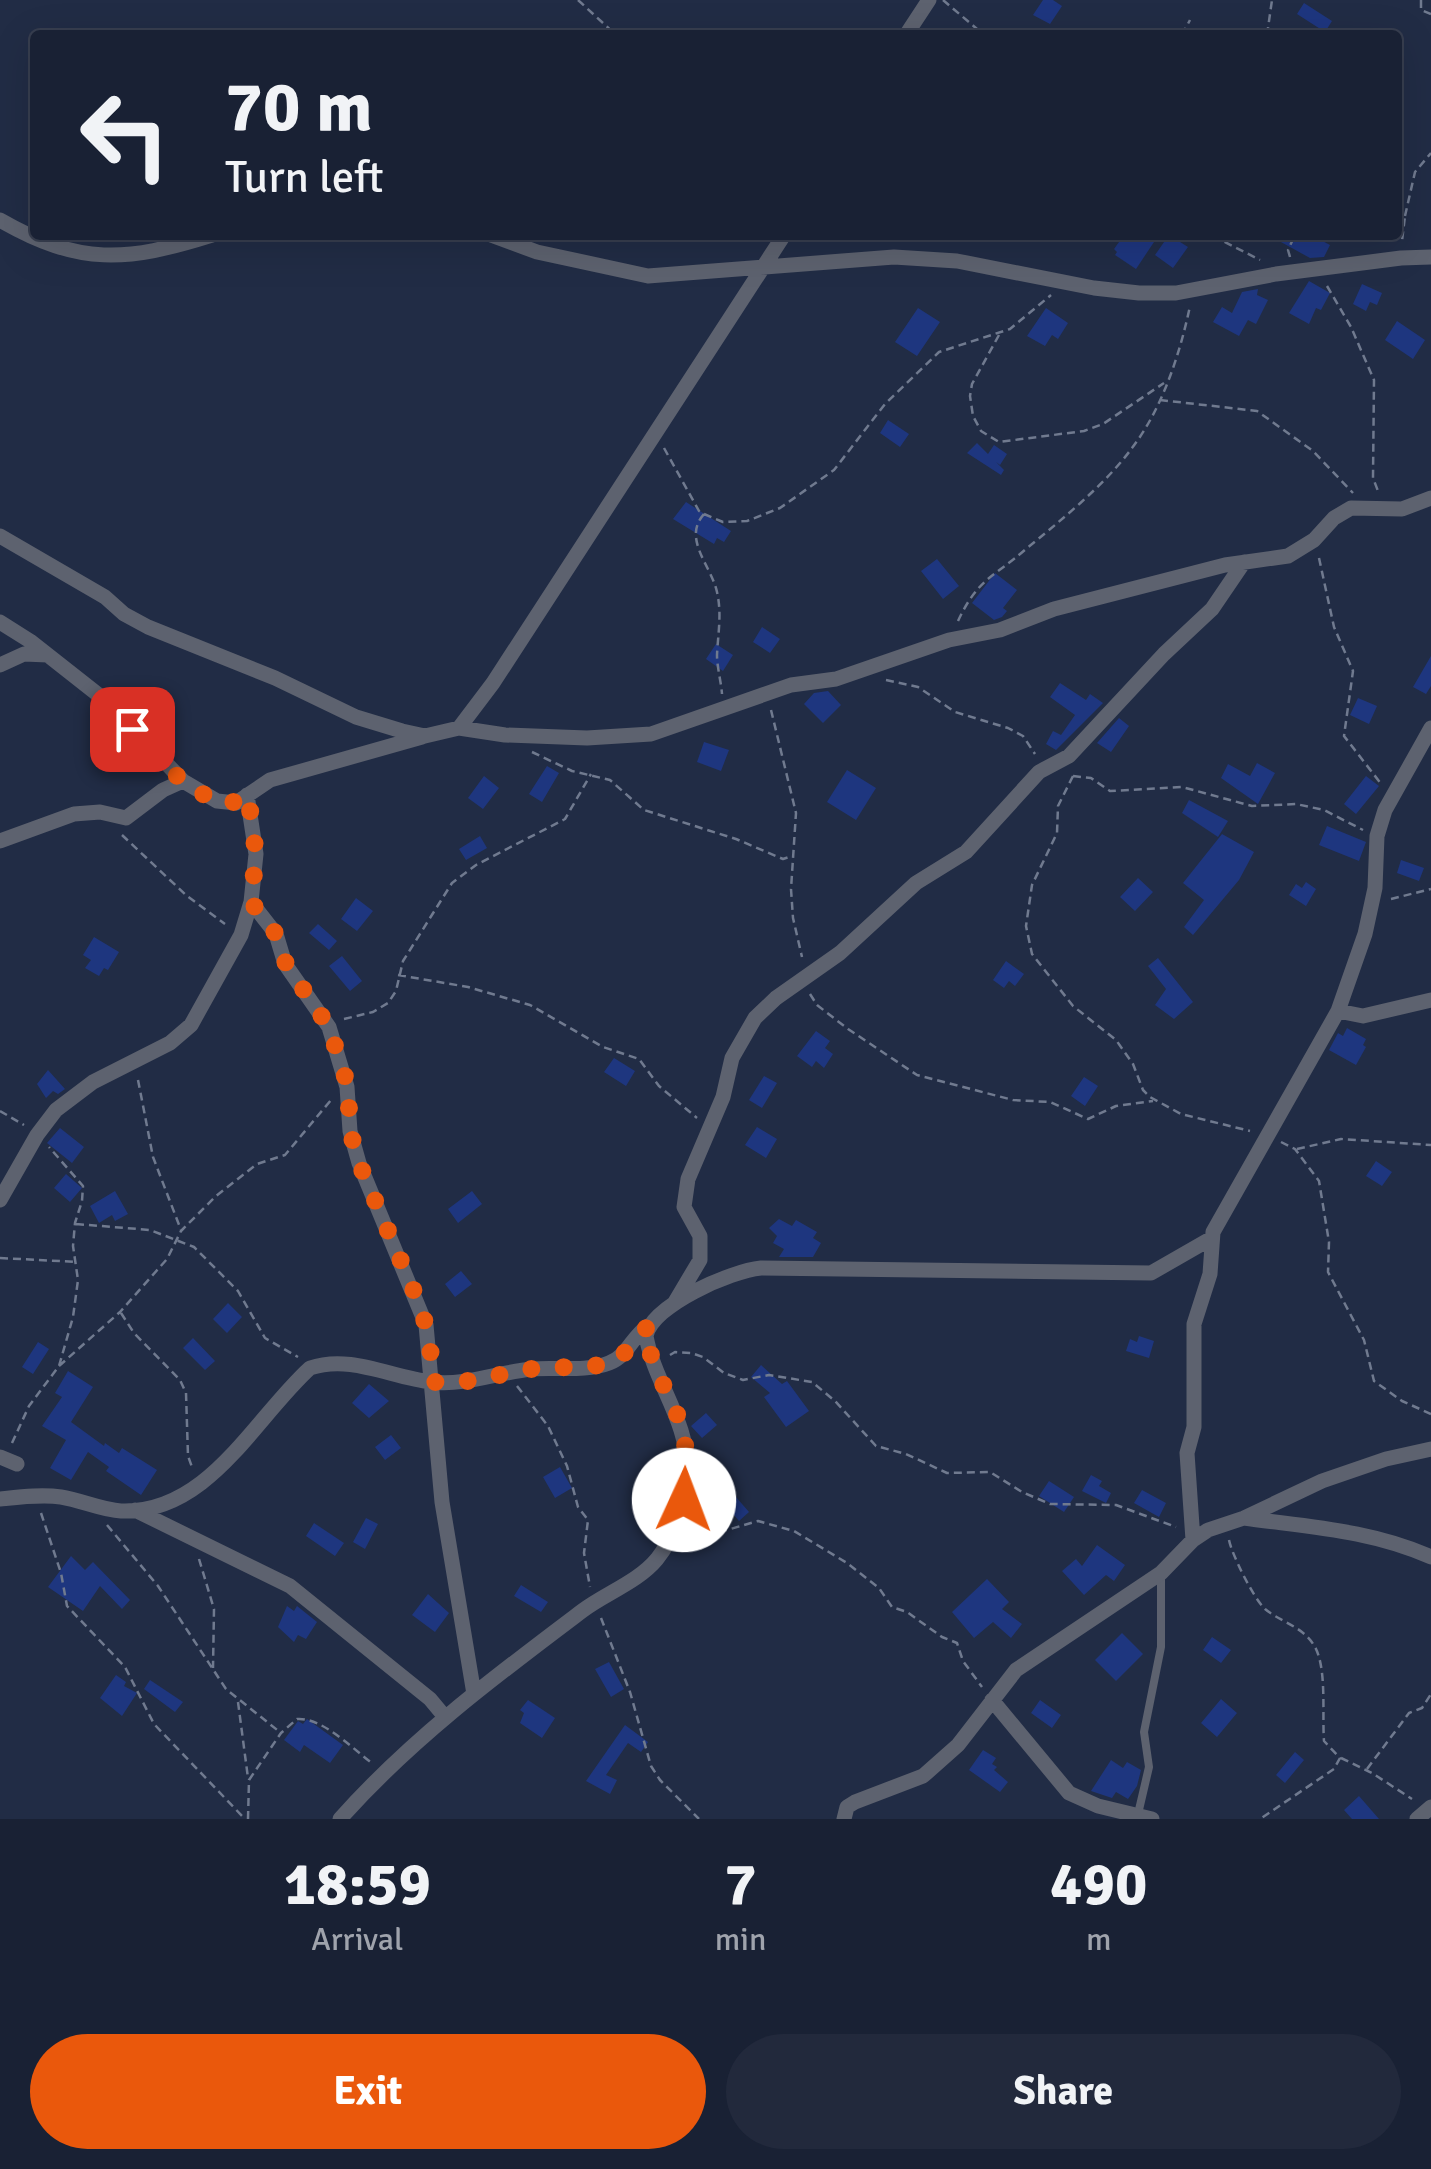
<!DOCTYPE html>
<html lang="en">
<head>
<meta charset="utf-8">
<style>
  :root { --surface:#192134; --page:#22293c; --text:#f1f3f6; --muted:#9fa3ac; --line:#373e4f; --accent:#ea580c }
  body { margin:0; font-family:Signika,sans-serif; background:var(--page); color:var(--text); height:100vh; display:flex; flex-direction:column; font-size:38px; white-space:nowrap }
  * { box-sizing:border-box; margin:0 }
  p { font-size:32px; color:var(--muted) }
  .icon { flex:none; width:55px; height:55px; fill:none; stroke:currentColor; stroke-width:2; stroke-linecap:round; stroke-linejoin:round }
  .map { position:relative; height:1819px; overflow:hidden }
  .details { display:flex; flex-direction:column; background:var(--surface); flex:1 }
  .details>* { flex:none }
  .banner { position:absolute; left:30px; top:30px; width:1372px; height:210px; border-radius:10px; box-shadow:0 10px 40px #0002,0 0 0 2px var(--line); background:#192134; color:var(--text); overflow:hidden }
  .pin { position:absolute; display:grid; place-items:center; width:85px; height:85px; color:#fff; margin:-42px; border-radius:20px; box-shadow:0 5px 15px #0006 }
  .me { position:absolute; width:110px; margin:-55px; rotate:2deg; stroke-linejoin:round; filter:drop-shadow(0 0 8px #0008) }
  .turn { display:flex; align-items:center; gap:35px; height:210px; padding:0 30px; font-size:45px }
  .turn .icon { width:130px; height:130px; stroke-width:2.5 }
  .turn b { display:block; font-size:70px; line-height:85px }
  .eta { display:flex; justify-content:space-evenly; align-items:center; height:170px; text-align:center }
  .eta b { font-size:60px; font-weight:800; line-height:70px }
  .action { display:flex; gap:20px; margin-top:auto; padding:20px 30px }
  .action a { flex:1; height:115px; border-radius:60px; background:var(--accent); color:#fff; font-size:40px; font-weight:800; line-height:115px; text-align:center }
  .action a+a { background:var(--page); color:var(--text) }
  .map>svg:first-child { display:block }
  .building { fill:#1e367f }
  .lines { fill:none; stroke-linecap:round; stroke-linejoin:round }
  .path { stroke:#707a8f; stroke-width:2.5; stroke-dasharray:8 5; stroke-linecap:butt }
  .service { stroke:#5d626f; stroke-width:8 }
  .minor { stroke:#5d626f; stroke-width:15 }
  .route { stroke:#ea580c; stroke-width:18; stroke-dasharray:0 32.4 }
</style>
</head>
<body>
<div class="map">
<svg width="1431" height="1819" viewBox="0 0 1431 1819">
  <rect width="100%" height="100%" fill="#212c45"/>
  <!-- building -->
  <path class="building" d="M1043,0H1053L1062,6L1050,24L1033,15Z
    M1304,3L1332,21L1325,32L1297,14Z
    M1124,235H1143L1154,242L1136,269L1115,255L1117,252L1114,249Z
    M1169,235L1188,247L1173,268L1155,255Z
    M1268,235H1311L1330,245L1324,257L1310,258Z
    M1309,281L1330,293L1321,310L1316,308L1309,324L1289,313Z
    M1362,284L1382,293L1377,305L1370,302L1366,311L1353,304Z
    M1258,289L1257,295L1268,300L1256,324L1248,320L1239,336L1213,322L1222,307L1232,313L1242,292Z
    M918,308L940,322L917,356L895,342Z
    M1046,308L1068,323L1058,339L1052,335L1045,346L1027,336Z
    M1397,321L1425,340L1413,359L1385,340Z
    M888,420L909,434L900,447L880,433Z
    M977,443L988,454L994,445L1007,454L1000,465L996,462L1004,470L1001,475L967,453Z
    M686,502L731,531L724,542L717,538L714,544L673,519Z
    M937,559L959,586L943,599L921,571Z
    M995,573L1017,590L1003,608L1007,611L1002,617L994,620L972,603Z
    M762,627L780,639L770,653L753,642Z
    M716,644L733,655L723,671L706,659Z
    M1431,656V686L1426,694L1413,687Z
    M1060,683L1086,700L1090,694L1103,703L1056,750L1046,744L1053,731L1061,735L1075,715L1050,697Z
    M828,691L841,705L823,723L804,704L814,693Z
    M1358,698L1377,706L1369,724L1350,715Z
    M1119,718L1129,726L1111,752L1097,743Z
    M704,742L729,750L721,771L697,762Z
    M1257,763L1275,773L1258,804L1221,778L1228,764L1250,776Z
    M547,766L559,773L542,802L529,794Z
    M847,770L876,788L856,820L827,802Z
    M484,776L499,788L483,809L468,798Z
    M1366,776L1379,786L1356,814L1344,804Z
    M1189,800L1228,821L1218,837L1182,813Z
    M1327,826L1366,842L1359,861L1319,845Z
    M1222,834L1254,852L1239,880L1193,935L1184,927L1204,900L1183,883Z
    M480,836L487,848L466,860L459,849Z
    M1401,860L1424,868L1419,881L1397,873Z
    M1138,878L1153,892L1135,911L1120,897Z
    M1306,882L1316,889L1306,906L1289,895L1296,884L1302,888Z
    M356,898L373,911L357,931L341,919Z
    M318,924L337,941L329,950L309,933Z
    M94,937L119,952L108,970L104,968L99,976L85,968L91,960L83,955Z
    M342,956L362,981L350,991L329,966Z
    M1158,958L1193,1002L1174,1019L1155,1005L1166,989L1148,966Z
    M1006,961L1024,974L1015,986L1009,981L1004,988L993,980Z
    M1347,1028L1366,1039L1363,1045L1366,1047L1356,1065L1329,1050L1338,1033L1343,1036Z
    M816,1031L830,1041L825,1048L833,1054L824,1068L816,1061L812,1067L797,1056Z
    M614,1058L635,1071L626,1086L604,1072Z
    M48,1070L65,1089L58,1094L53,1091L46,1098L37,1084Z
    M764,1076L777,1083L762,1108L749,1100Z
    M1084,1077L1098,1086L1085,1106L1071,1096Z
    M757,1127L777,1139L766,1158L745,1145Z
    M60,1128L84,1147L72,1163L47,1143Z
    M1376,1161L1392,1172L1382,1186L1366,1176Z
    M66,1174L82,1188L70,1202L54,1188Z
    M115,1191L128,1214L115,1221L112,1215L99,1223L90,1206Z
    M472,1191L482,1204L458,1223L448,1209Z
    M779,1219L792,1226L796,1220L817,1232L813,1238L821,1243L813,1257H779L784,1249L773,1243L777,1236L769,1228Z
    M461,1271L472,1284L455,1297L445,1284Z
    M228,1303L242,1317L227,1333L213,1319Z
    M1139,1336L1154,1341L1149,1358L1126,1351L1130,1339L1137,1342Z
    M193,1338L215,1361L205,1370L183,1348Z
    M38,1342L49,1349L33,1374L22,1367Z
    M761,1365L782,1384L787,1381L809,1411L786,1427L764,1397L770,1393L751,1377Z
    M68,1371L93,1387L71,1422L104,1446L105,1443L119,1453L122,1448L157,1470L141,1495L106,1471L109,1467L88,1452L71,1480L50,1468L66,1440L42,1426L62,1397L55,1393Z
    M369,1384L389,1401L369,1418L352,1403Z
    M706,1413L717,1425L702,1438L691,1426Z
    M391,1435L401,1448L385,1460L375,1447Z
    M560,1467L572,1488L555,1498L543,1477Z
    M1091,1475L1102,1481L1099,1486L1111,1493L1106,1503L1082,1491Z
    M1049,1481L1074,1497L1064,1512L1039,1496Z
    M713,1482L736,1497L749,1512L739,1521L733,1514L729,1519L713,1508L720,1500L708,1487Z
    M1142,1490L1166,1503L1159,1517L1134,1503Z
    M366,1518L378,1524L365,1549L353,1542Z
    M314,1523L344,1543L335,1556L306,1536Z
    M1097,1545L1125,1565L1114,1581L1106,1575L1084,1595L1062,1571L1076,1559L1082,1566Z
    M71,1556L85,1570L93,1562L130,1600L122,1609L100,1586L83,1611L48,1587Z
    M987,1579L1009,1602L1002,1609L1022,1624L1011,1638L993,1622L974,1638L952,1612Z
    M521,1585L548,1602L541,1612L514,1596Z
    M428,1594L449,1613L435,1632L412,1615Z
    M287,1606L294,1611L297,1606L317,1622L306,1639L298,1635L294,1642L278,1627Z
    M1122,1633L1143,1654L1116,1681L1095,1660Z
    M1212,1637L1231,1650L1221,1663L1203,1650Z
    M609,1662L624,1689L611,1697L595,1669Z
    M116,1675L126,1682L124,1686L137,1693L122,1716L100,1698Z
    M150,1680L183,1702L175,1712L144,1689Z
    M1221,1699L1237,1713L1217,1737L1201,1723Z
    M528,1700L555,1718L542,1738L520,1723L524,1713L520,1710Z
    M1040,1700L1061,1715L1052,1728L1031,1713Z
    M307,1719L343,1745L330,1763L304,1745L300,1752L284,1740L298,1721L303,1724Z
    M625,1725L648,1742L641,1752L628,1743L606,1775L617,1780L610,1794L586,1781Z
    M983,1750L996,1758L992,1764L997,1767L994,1770L1008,1782L1000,1792L969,1770Z
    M1295,1752L1304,1760L1285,1783L1276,1775Z
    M1111,1760L1123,1768L1127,1762L1141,1770L1137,1786L1128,1799L1116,1792L1112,1798L1091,1791Z
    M1359,1796L1379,1819H1352L1344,1810Z"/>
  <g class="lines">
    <!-- path -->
    <path class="path" d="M578,0L616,35
      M943,0L984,35
      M1421,0V10L1431,14
      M1182,35L1190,20
      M1267,35L1272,0
      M1398,208L1405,216L1402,241
      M1405,216L1415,172L1431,153
      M1216,235L1215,237L1260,260
      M1290,257L1288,250L1295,235
      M1327,286L1351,327L1374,380L1373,478L1378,491
      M999,335L972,384L970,396L973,416L981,431L999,442L1084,431L1103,424L1164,383
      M1160,400L1257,411L1313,451L1353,493
      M664,448L699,511L704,514C682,539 711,565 717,592C722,614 718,633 717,655C717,667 721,681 722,694
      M704,514L723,522L747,521L780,508L834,470L885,404L939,352L1010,329L1051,295
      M1319,558L1334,627L1353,671L1344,736L1382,785
      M958,621C978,578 994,577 1026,549C1060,521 1106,484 1132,448C1162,409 1180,354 1190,306
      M886,680L918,687L955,712L1008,728L1023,736L1035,754
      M771,710L796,813L791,889L793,918L802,957
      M532,752L572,771L610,780L644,810L736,839L783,859L792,856
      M1073,776L1058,806L1057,833L1032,885L1026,926L1032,954L1073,1006L1116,1040L1133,1064L1143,1090L1150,1097L1181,1114L1250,1131
      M1073,776L1091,778L1110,791L1182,787L1252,806L1296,804L1324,810L1363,830
      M122,835L187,896L225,924
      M1391,899L1431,889
      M398,975L468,987L530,1005L603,1047L639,1059L659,1086L697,1118
      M810,994L817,1005L848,1029L917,1075L1013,1100L1050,1102L1088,1119L1116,1106L1153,1101
      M344,1019L373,1012L388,1003L396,991L403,961L452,883L476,865L565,819L591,774
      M138,1080L153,1157L181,1230
      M0,1111L24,1125
      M1281,1142L1295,1149L1319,1181L1329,1242L1328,1272L1364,1340L1374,1381L1402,1401L1431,1414
      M1297,1149L1341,1139L1431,1145
      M76,1224L150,1230L194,1247L238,1291L265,1338L298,1357
      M0,1258L77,1262
      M121,1313L134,1333L180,1380L186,1393L188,1456L193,1470
      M670,1355L675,1352L691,1353L703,1357L724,1373L743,1380L769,1375L812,1382L835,1401L876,1446L906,1454L947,1473L990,1472L1022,1492L1050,1504L1116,1505L1176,1527
      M59,1366L120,1312L167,1259L181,1231L216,1196L257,1164L285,1155L331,1100
      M517,1386L548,1426L567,1466L578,1507L588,1520L584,1553L590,1587
      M12,1443L29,1406L59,1366L73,1317L78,1280L73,1246L75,1223L82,1201L83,1186L49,1147
      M41,1513L61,1573L67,1606L125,1667L154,1724L245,1819
      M107,1525L158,1586L226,1689L281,1733
      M693,1533L727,1530L758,1521L794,1531L847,1563L879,1588L892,1607L907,1612L942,1637L957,1643L963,1661L982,1687
      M1229,1540C1232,1555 1254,1599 1265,1609C1282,1623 1303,1626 1315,1647C1327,1669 1322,1714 1324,1741L1340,1758L1334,1769L1260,1819
      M199,1559L214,1609L213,1668
      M601,1618L630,1692L651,1766L660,1780L699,1819
      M238,1702L248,1778
      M1341,1758L1372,1773L1412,1799
      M1367,1769L1409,1713L1422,1708L1431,1694
      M248,1819L249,1780L281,1733L297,1719C322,1717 353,1749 373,1764"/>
    <!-- service -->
    <path class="service" d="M1138,1814L1149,1767L1144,1732L1161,1647V1573"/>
    <!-- minor -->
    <path class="minor" d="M906,35L929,0
      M0,220C80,266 126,262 212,235
      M491,235L537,252L648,276L894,257L957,261L1094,288L1139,293H1176L1276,274L1401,258L1431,257
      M0,536L105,597L124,614L148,627L275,678L356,717L402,731L425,736L459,728L493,683L784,235
      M0,622L30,641L110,704L183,781L217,801L236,803L270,780L422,737
      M0,665L24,654L48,655
      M459,728L505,735L587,738L651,734L791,685L836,679L949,640L1000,630L1054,609L1225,565L1288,556L1314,540L1334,518L1351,508L1402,509L1431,498
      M247,795L256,854L251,902L276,934L285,964L329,1027L347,1087L350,1131L359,1163L426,1325L442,1502L474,1694
      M0,841L74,814L100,812L126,818L163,790L183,781
      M1338,1011L1363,1016L1431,1000
      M0,1200L37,1135L56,1110L93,1082L170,1043L191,1025L241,935L251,902
      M675,1302L700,1260V1236L684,1207L688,1179L723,1097L732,1058L755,1018L776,998L840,953L916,883L966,852L1039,772L1069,756L1164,654L1212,609L1244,562
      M0,1457L17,1464
      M0,1499C19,1497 42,1494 61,1497C81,1500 102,1510 121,1511C208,1514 253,1420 310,1368C351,1354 392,1378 432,1382C465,1386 499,1372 532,1369C556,1367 586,1372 609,1363C628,1356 632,1336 648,1326
      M135,1510L290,1586L430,1699L445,1717
      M1244,1518C1308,1527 1371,1530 1431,1557
      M1193,1540L1187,1453L1194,1427V1324L1210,1274L1213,1232L1338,1011L1365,934L1375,888L1377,836L1385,810L1431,728
      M992,1700L1069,1793L1098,1806L1152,1819
      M340,1819C411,1739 497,1675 582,1611C606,1593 638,1582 657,1559C675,1536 687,1502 688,1474C688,1419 655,1385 646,1336C652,1305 731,1271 761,1268L1151,1273L1212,1238
      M844,1819L847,1807L855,1802L923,1776L958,1745L1016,1670L1161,1573L1193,1540L1208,1530L1244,1518L1322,1481L1386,1459L1431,1449
      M1417,1819L1431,1807"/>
  </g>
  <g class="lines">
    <!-- route -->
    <path class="route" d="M132,729C158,759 189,795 229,804L248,795L256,854L251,902L276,934L286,964L329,1027L348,1086L350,1131L359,1163L422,1310L430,1346L433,1382H462L531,1369L604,1365L620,1358L648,1326C642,1353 671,1395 680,1422C688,1448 688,1474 684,1500"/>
  </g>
</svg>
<div class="pin" style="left:132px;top:729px;background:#d93025"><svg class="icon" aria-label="arrive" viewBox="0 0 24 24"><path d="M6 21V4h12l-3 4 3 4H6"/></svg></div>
<svg class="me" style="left:684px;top:1500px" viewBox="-20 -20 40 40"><circle r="19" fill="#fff"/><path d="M0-13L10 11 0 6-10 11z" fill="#ea580c"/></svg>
<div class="banner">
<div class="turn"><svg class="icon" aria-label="left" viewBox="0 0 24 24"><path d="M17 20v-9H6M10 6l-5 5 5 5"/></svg><div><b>70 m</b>Turn left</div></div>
</div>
</div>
<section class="details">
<div class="eta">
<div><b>18:59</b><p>Arrival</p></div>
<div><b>7</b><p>min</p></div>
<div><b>490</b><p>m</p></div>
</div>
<div class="action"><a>Exit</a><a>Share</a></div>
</section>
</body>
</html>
